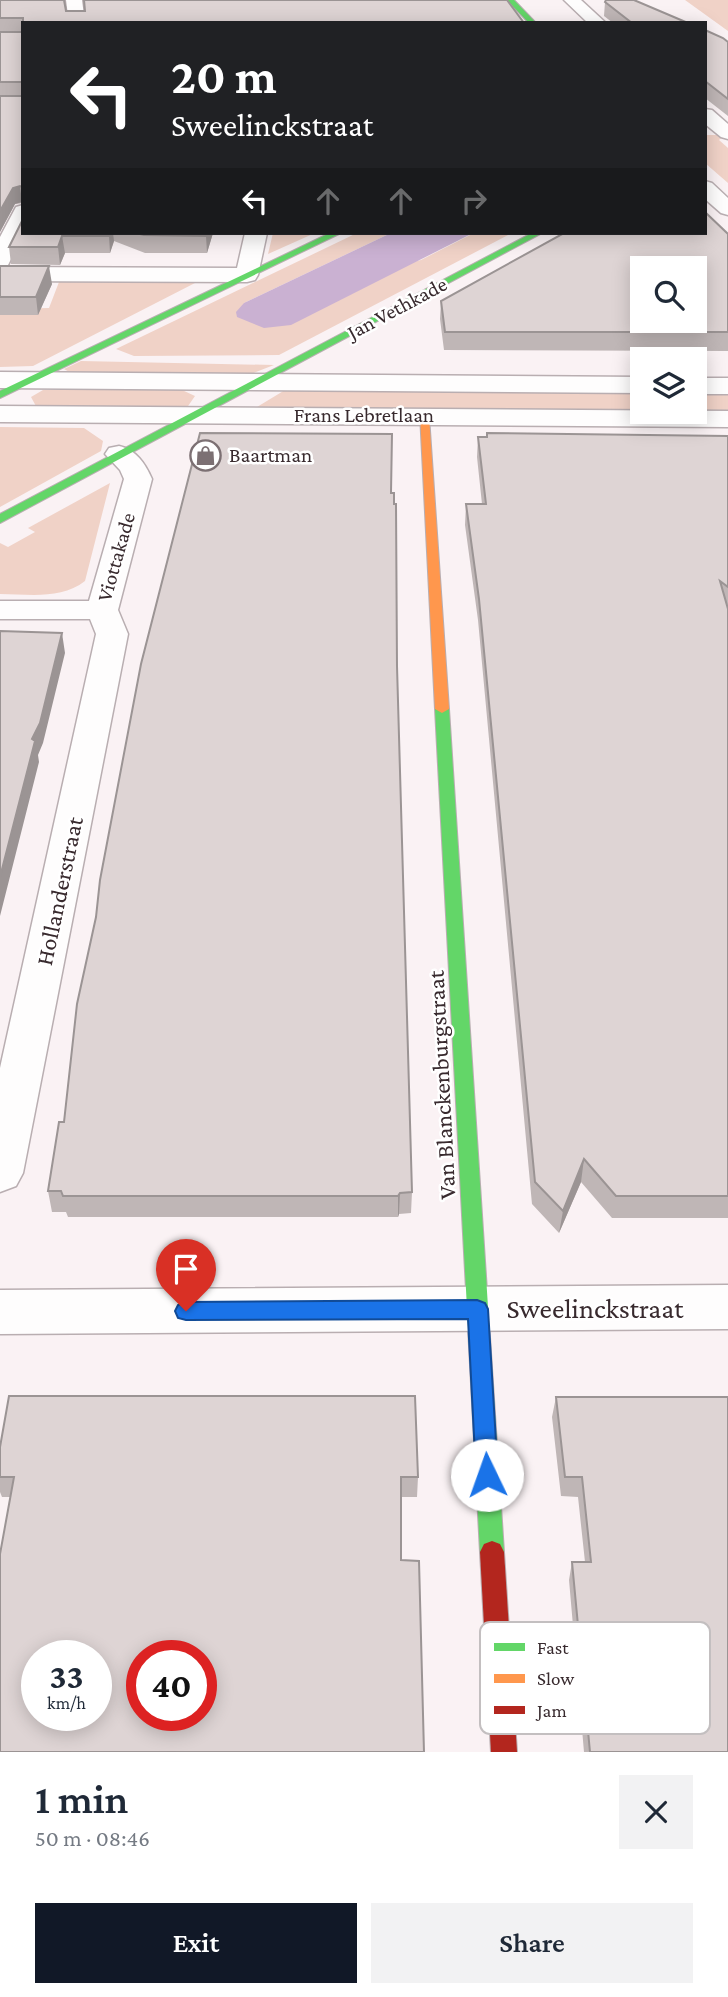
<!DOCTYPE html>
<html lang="en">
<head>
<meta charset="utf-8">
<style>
  :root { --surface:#fff; --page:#f2f2f3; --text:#1f2937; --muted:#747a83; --accent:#111827 }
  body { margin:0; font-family:"Crimson Pro",serif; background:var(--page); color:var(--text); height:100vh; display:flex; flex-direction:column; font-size:26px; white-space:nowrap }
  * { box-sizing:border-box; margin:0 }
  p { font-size:23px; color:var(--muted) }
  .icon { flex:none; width:38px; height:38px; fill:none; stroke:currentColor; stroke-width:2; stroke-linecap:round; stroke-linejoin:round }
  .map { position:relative; height:1752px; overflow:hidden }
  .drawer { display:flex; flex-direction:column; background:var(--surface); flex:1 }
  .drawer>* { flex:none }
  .banner { position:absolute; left:21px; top:21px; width:686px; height:214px; border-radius:0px; box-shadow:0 4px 18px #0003; background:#202124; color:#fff; overflow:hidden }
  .tools { position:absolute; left:630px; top:256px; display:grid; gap:14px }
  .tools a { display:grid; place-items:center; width:77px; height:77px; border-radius:0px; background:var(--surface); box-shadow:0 4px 18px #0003; font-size:35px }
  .speed { position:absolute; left:21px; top:1640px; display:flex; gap:14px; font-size:35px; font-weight:700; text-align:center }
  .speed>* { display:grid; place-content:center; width:91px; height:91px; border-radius:50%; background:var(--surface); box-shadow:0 4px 18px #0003; line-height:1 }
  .speed small { font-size:18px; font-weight:400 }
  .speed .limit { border:10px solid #d22; background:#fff; color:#111 }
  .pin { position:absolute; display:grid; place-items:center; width:60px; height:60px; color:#fff; margin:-72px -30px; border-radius:50% 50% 50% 0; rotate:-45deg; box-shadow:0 0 7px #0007 }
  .pin .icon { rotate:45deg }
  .me { position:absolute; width:77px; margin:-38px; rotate:357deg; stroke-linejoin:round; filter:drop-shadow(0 0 5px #0008) }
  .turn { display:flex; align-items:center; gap:24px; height:147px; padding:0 35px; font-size:32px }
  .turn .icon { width:91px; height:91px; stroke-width:2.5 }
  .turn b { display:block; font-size:49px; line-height:60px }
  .lanes { display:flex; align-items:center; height:66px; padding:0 35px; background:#0003; justify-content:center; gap:35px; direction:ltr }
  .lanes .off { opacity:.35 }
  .round { display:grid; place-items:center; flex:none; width:74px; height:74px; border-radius:0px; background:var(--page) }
  .overview { display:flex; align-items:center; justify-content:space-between; height:119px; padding:0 35px }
  h1 { font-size:42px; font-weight:600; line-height:52px }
  .cta { display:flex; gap:14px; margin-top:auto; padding:14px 35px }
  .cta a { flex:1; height:80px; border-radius:0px; background:var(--accent); color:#fff; font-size:28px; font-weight:600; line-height:80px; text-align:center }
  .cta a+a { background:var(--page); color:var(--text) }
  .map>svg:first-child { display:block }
  .green { fill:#f0d2c7 }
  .water { fill:#cab1d2 }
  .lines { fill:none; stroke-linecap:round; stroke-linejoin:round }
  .street-casing { stroke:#b9aeb1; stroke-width:3 }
  .fast-casing { stroke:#b9aeb1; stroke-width:2 }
  .slow-casing { stroke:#b9aeb1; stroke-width:2 }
  .jam-casing { stroke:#b9aeb1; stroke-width:2 }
  .street { fill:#fefdfd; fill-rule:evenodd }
  .fast { fill:#63d668; fill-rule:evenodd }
  .slow { fill:#ff974d; fill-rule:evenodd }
  .jam { fill:#b3261e; fill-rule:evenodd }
  .wall { fill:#bfb6b6 }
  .shaded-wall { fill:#9b9494 }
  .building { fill:#ded4d4; stroke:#9b9494; stroke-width:2; fill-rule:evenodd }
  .route { fill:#1a73e8; stroke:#114b97; stroke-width:2 }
  .labels { text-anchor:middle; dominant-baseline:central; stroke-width:5; stroke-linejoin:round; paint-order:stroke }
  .far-street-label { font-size:21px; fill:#382a2e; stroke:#fff }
  .far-poi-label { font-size:21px; fill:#382a2e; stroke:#fff; text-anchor:start }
  .street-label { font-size:24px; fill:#382a2e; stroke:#fff }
  .near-street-label { font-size:28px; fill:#382a2e; stroke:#fff }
  .key { fill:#fff; stroke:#c3bfc0; stroke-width:2 }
  .key-label { font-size:19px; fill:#382a2e }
</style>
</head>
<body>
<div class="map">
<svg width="728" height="1752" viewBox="0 0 728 1752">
  <rect width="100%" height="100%" fill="#faf2f4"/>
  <!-- green -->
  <path class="green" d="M685,0H728V31Z
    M705,135H719L722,137L719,140L728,148V183L705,163Z
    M273,233H315L268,254Z
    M357,233H391L244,303L421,260L474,233H512L279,355L134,356L116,349Z
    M59,282L195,283L33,366L0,367V309L49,308Z
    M81,361L274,365L248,375L71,373L64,369Z
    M375,387L642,390V411H695V390H728V413L257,409V407L285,390Z
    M43,390H182L195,396L186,409L37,408L31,397Z
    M0,427L84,428L103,441L101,451L0,507Z
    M110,483L85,581C61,600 28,594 0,594V543L8,547L35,532L28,528Z"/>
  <!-- water -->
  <path class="water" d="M391,233H473L291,325L264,328L237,317L236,312L244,303Z"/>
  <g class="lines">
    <defs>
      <path id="street" d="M66,0H82L85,23H69Z
        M564,0H581L606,23H588Z
        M705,109L712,110L728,124V139L721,137L705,124Z
        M705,181L712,183L728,198V215L721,213L705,199Z
        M23,205L24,233L8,265L0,267V237L16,207Z
        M245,233H267L258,275L255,280L247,282L0,281V267L237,268Z
        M0,372L642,377V393L0,388Z
        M695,378H728V394H695Z
        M0,406L728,411V427L0,422Z
        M119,446C136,450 145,463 152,479L118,610L128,634L23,1173L16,1186L0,1192V1068L96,634L90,619H0V601H89L124,479L120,470L105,454L109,448Z
        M728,1285V1329L0,1334V1290Z"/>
      <path id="fast" d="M507,0H514L536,23H529Z
        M330,233H341L0,398V391Z
        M532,233H542L0,523V514Z
        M442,705L449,709L504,1552L500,1560L492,1563L484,1560L480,1552L435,709Z"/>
      <path id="slow" d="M420,414L429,416L449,709L442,713L435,709Z"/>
      <path id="jam" d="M492,1541L500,1544L504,1552L517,1752H491L480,1552L484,1544Z"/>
    </defs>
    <!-- street casing -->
    <use href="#street" class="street-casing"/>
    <!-- fast casing -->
    <use href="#fast" class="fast-casing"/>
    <!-- slow casing -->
    <use href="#slow" class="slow-casing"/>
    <!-- jam casing -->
    <use href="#jam" class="jam-casing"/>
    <!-- street -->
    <use href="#street" class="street"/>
    <!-- fast -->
    <use href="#fast" class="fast"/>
    <!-- slow -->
    <use href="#slow" class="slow"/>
    <!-- jam -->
    <use href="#jam" class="jam"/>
  </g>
  <!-- wall -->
  <path class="wall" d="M0,0L66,11L507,0L23,23V203L15,204L0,232Z
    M605,2L688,23H613L604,16Z
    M705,30L728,42V116L705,98Z
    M23,233H213L207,253H145L114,241L110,253H65L60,265L11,264L9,247Z
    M728,234V351L444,350L440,319L441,301Z
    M0,266L52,284L38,315H0Z
    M728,436V1218H612L581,1182L559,1233L532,1204L478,620L465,525L466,504H482L477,457L478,437Z
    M391,493L397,666L412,1192L411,1213L399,1214L398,1217H68L66,1212H52L48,1191L64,1122Z
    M556,1397L728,1752H584L569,1580L572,1562H585L578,1497L561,1496L552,1417Z
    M0,1447L418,1477L417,1497H401V1560L10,1497H2L0,1492Z"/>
  <!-- shaded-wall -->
  <path class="shaded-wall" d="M20,186L22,202L15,204L0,232V211L13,188Z
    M110,233H113L114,241L110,253L109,236Z
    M207,233H213L207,253L206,236Z
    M62,236L65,253L60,265L58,247Z
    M49,266L52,284L38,315L36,297Z
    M62,633L65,653L43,743L38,755L39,762L0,916V877L32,739Z
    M584,1159L581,1182L559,1233L563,1211Z
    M400,1193L399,1214L398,1217V1196Z"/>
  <!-- building -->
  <path class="building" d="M0,0H64L66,11H85L84,0H507L524,23H23V18H0Z
    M606,0H634L688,23H632L605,2Z
    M705,30L723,38L728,42V99L705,81Z
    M0,32H23V82H0Z
    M0,96H23V188L20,186L13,188L0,211Z
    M705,212L728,234V332H445L441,301L564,233H705ZM642,268H695V320H642Z
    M23,219V233H110L109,236H62L58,247H9Z
    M136,233H207L206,236L144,235Z
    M0,266H49L36,297H0Z
    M200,433L392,434L391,493H394V504H396L397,666L412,1192L400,1193L398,1196H63L61,1191H48L59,1122H64L77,1004L96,917L100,880L141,664Z
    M487,433L728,436V587L720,581L728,609V1196H616L584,1159L563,1211L535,1182L479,599L466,504H486L478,437H487Z
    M0,631L62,633L40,723L32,739L35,741L0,877Z
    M9,1396H415L418,1477H401V1560L419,1561L424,1752H0V1554L14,1477H0V1447ZM37,1656H96V1715H37ZM142,1656H201V1715H142Z
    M556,1397H728V1752H590L572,1562H591L582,1477H565Z"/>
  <!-- route -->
  <path class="route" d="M477,1300L485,1303L488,1309L498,1475L495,1483L487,1486L479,1483L476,1475L468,1319L186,1320L178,1318L175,1311L178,1305L186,1302Z"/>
  <!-- icons -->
  <defs>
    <symbol id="shop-ring" viewBox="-11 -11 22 22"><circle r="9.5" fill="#fff" stroke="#7c7073" stroke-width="1.5"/><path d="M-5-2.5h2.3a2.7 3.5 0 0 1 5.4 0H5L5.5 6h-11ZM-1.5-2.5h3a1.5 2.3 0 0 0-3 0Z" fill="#7c7073"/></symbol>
  </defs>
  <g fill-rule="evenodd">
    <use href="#shop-ring" x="188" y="438" width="35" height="35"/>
  </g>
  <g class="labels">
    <!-- far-street labels -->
    <g class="far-street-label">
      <text transform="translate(397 308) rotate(-28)">Jan Vethkade</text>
      <text x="364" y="415">Frans Lebretlaan</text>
      <text transform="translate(116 557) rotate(-74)">Viottakade</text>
    </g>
    <!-- far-poi labels -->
    <g class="far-poi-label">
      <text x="229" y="455">Baartman</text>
    </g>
    <!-- street labels -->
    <g class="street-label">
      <text transform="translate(59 891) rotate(-78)">Hollanderstraat</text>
      <text transform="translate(441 1085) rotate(-93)">Van Blanckenburgstraat</text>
    </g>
    <!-- near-street labels -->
    <g class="near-street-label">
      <text x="595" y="1308">Sweelinckstraat</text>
    </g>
  </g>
  <!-- legend -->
  <rect x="480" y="1622" width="230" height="112" rx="10" class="key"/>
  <rect x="494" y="1643" width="31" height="8" fill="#63d668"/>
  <rect x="494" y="1674" width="31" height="9" fill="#ff974d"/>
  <rect x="494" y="1706" width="31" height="8" fill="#b3261e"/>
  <g class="key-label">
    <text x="537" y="1654">Fast</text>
    <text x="537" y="1685">Slow</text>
    <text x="537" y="1717">Jam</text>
  </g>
</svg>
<div class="tools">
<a><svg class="icon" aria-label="search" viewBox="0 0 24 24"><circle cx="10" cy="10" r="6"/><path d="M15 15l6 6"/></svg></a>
<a><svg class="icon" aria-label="layers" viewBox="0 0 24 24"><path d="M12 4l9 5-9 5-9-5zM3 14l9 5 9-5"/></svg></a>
</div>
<div class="speed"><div>33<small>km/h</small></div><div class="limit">40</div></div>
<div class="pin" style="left:186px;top:1311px;background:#d93025"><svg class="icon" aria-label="arrive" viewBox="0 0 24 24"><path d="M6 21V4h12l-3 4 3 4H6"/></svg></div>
<svg class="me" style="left:487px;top:1475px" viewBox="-20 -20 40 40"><circle r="19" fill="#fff"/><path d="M0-13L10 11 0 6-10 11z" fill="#1a73e8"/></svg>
<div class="banner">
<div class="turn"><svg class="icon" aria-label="left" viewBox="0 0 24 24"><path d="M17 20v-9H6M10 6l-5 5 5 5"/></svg><div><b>20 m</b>Sweelinckstraat</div></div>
<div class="lanes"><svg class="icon" aria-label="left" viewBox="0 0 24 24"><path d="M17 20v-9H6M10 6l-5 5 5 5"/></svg><svg class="icon off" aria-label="ahead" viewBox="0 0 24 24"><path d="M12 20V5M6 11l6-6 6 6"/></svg><svg class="icon off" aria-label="ahead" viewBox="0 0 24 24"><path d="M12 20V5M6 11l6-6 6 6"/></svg><svg class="icon off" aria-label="right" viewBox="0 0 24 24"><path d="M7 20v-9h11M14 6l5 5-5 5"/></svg></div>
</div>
</div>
<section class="drawer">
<div class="overview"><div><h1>1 min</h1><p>50 m · 08:46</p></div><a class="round"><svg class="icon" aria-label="close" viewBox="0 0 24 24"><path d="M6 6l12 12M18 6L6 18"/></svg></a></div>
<div class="cta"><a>Exit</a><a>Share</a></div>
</section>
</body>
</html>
